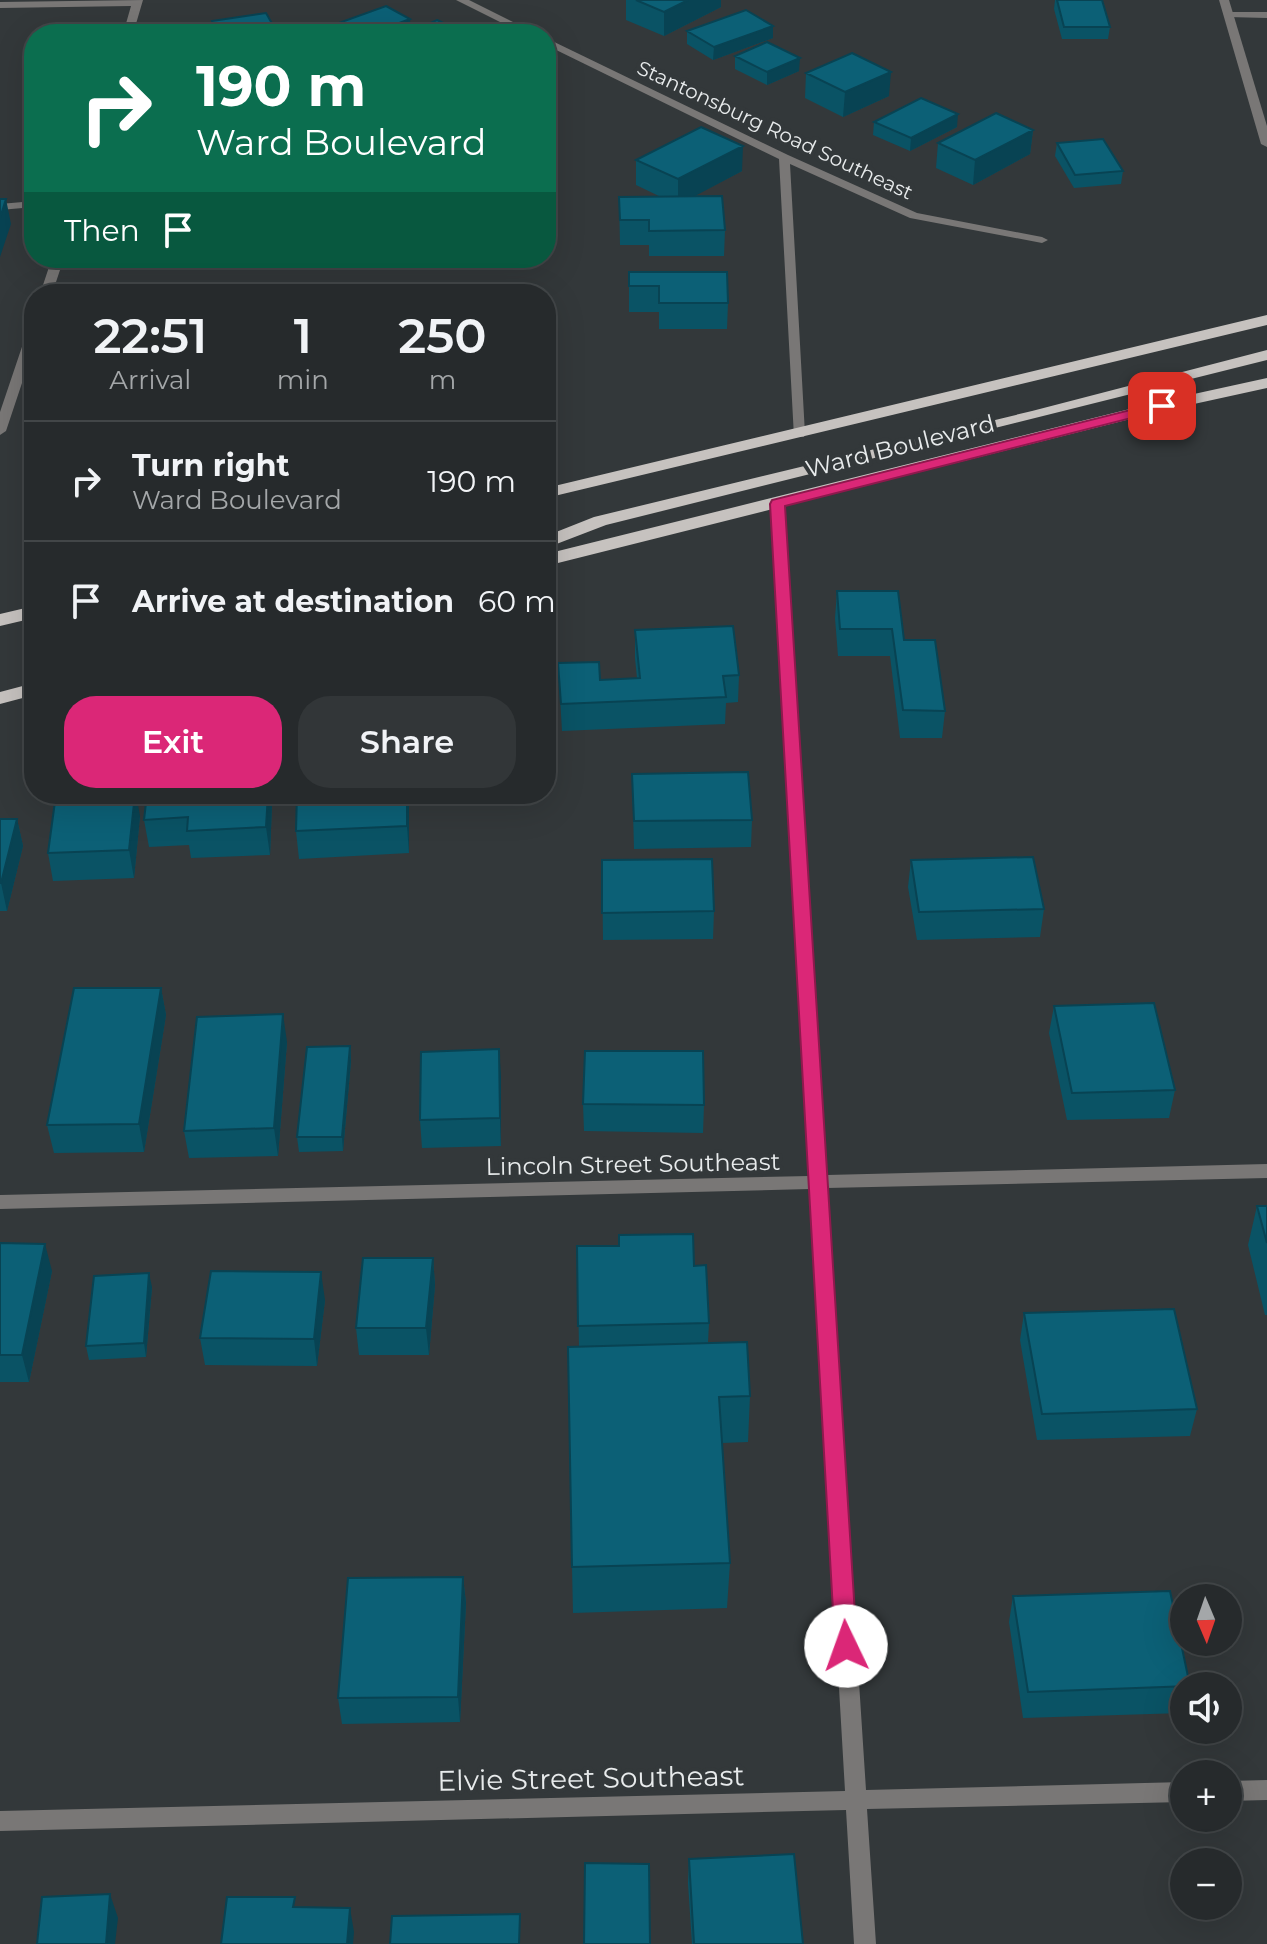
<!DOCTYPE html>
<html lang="en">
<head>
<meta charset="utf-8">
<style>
  :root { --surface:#262a2c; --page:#323638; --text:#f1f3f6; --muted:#a4a7a9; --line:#424648; --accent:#db2777 }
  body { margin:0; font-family:Montserrat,sans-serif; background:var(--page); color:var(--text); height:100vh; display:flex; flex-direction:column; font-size:30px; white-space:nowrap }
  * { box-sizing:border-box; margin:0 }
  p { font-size:26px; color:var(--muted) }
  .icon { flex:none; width:44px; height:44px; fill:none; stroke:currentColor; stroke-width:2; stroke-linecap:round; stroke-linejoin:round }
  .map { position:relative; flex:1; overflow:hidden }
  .drawer { position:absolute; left:24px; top:284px; width:532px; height:520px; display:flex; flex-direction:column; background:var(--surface); border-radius:32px; box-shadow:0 8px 32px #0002,0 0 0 2px var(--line) }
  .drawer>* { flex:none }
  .guide { position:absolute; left:24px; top:24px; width:532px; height:244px; border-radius:32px; box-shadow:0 8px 32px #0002,0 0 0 2px var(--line); background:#0b6e4f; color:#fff; overflow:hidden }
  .needle { width:52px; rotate:178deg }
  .fabs { position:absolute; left:1170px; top:1584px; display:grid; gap:16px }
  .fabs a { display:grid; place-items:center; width:72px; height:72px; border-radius:50%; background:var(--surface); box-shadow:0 8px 32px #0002,0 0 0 2px var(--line); font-size:40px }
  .pin { position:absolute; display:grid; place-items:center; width:68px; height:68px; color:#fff; margin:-34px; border-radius:16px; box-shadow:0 4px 12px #0006 }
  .me { position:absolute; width:88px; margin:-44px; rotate:357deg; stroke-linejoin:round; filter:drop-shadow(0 0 6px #0008) }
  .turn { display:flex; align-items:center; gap:28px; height:168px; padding:0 40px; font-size:36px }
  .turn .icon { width:104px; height:104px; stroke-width:2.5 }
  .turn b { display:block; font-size:56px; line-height:68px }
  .then { display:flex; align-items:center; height:76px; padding:0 40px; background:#0003; gap:16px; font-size:30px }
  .eta { display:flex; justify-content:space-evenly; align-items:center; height:136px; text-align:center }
  .eta b { font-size:48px; font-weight:600; line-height:56px }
  .button { display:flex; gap:16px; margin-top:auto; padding:16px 40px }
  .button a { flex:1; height:92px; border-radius:32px; background:var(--accent); color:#fff; font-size:32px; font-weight:600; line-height:92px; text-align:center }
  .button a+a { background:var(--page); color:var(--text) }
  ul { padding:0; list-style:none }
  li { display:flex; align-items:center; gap:24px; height:120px; padding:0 40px; border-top:2px solid var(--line) }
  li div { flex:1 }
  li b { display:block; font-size:30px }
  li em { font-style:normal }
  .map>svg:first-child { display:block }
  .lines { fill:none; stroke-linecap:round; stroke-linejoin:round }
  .service { fill:#797776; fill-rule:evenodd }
  .minor { fill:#797776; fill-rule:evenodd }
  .tertiary { fill:#797776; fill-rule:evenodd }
  .trunk { fill:#c6c2bf; fill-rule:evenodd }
  .wall { fill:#0a5365 }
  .shaded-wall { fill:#084353 }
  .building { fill:#0c6076; stroke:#084353; stroke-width:2 }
  .route { fill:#db2777; stroke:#8e194d; stroke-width:2 }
  .labels { text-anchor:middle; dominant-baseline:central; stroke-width:8; stroke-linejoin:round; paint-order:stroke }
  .far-street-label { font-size:20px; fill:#e8ebec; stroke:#33383a }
  .street-label { font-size:24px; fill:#e8ebec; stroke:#33383a }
  .near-street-label { font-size:28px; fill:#e8ebec; stroke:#33383a }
</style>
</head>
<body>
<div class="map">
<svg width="1267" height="1944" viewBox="0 0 1267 1944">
  <rect width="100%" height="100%" fill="#33383a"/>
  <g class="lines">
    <!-- service -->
    <path class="service" d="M1224,12H1267V18L1228,17L1224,16Z"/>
    <!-- minor -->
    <path class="minor" d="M143,0L133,34H123L131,6L0,8V2Z
      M456,0H469L537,34H524Z
      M546,38L788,155L917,213L1042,237L1048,240L1042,243L910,218L790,164L805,434L804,437H794L779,159L546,45Z
      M34,201V207L0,210V204Z
      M52,258H64L52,294H40Z
      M34,325V347L6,431L0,435V412L28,329Z
      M777,500L784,504L827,1175L1267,1164V1178L827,1188L866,1790L1184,1782V1802L867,1809L876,1944H854L846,1810L0,1831V1811L845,1791L810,1189L0,1209V1195L809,1176L770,504Z
      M1267,1780V1800L1228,1801V1781Z"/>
    <!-- tertiary -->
    <path class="tertiary" d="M1219,0H1229L1267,126V147L1261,144Z"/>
    <!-- trunk -->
    <path class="trunk" d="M1267,315V325L546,498V488Z
      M1267,350V360L606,525L546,548V536L594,517L1032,411Z
      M1267,378V388L1162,411L546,566V554L1162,401Z
      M34,606V618L0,626V614Z
      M34,683V695L0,704V692Z"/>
  </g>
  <!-- wall -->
  <path class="wall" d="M626,0H721V7L664,36L626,20Z
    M1055,0H1102L1110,27L1108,39H1062L1054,9Z
    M212,21L278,34H214Z
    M773,26V38L713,60L687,44V31Z
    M735,56L799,71L767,85L735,69Z
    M806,73L889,96L843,117L805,98Z
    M874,122L957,127L910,151L873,135Z
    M1033,130L1030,154L973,185L936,168L938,143Z
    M1057,143L1123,171L1121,184L1074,188L1055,156Z
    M636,160L742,171L694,196L725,230L724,256H649V245H620L619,197H661L636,185Z
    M629,272L728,303L727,329H659V312H629Z
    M837,591H898L904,640L945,711L942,738H900L890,656H838L835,618Z
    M635,630L739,675L738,702L726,703L725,724L562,731L558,663L600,680L637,678L635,658Z
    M632,774L752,820L751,847L634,849Z
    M409,794V853L299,859L296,831Z
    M272,804L270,855L191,858L189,845L149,847L144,820Z
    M140,816L134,878L53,881L48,853Z
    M0,819H17L23,846L7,911H0Z
    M602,860L714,911L713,939L603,940Z
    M911,860L1044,909L1040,937L917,940L908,887Z
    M161,988L166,1015L144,1152L54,1153L47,1125Z
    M1054,1006L1175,1090L1169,1118L1067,1120L1049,1033Z
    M287,1042L278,1156L189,1158L184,1131Z
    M350,1046L351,1061L343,1151L299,1152L297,1137Z
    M499,1049L501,1146L422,1148L420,1120Z
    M583,1104L704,1105L703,1133L584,1131Z
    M1257,1206H1267V1315H1265L1248,1245Z
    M0,1243L52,1271L29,1382H0Z
    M577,1246L694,1266L709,1323L708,1343L750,1396L748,1442L722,1443L730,1563L727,1608L573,1613L572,1567L579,1346Z
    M433,1258L435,1285L429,1355H359L356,1328Z
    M152,1287L146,1357L89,1360L86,1346Z
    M325,1300L317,1366L205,1365L200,1338Z
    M1024,1313L1197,1409L1190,1436L1037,1440L1020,1340Z
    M463,1577L466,1603L460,1722L342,1724L338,1698Z
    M1013,1596L1184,1686V1707L1183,1713L1023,1718L1009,1622Z
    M689,1859L803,1944H692L688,1883Z"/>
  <!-- shaded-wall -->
  <path class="shaded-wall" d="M688,0H721V7L664,36V12Z
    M410,19L411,31L404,34H370Z
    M773,26V38L713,60L714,47Z
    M800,58L799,71L767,85V72Z
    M891,72L889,96L843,117L845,92Z
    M958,114L957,127L910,151L911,138Z
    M1033,130L1030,154L973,185L975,160Z
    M743,146L742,171L678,205V179Z
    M6,199L11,224L0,257V218Z
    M135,794H136L140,816L134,878L129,850Z
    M268,794H271L272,804L270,855L266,827Z
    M407,794H409V853L407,826Z
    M17,819L23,846L7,911L1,883Z
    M161,988L166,1015L144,1152L139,1124Z
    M283,1014L287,1042L278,1156L274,1128Z
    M350,1046L351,1061L343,1151L342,1137Z
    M499,1049L501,1077V1146L500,1118Z
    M45,1244L52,1271L29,1382L22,1355Z
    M433,1258L435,1285L429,1355L426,1328Z
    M321,1272L325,1300L317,1366L314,1339Z
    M149,1273L152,1287L146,1357L144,1343Z
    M463,1577L466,1603L460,1722L458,1697Z
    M110,1894L118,1918L115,1944H106Z
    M350,1908L354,1932L353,1944H347Z"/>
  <!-- building -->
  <path class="building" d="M636,0H688L664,12Z
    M1057,0H1102L1110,27H1064Z
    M386,6L410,19L370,34H329L322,29Z
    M746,10L773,26L714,47L687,31Z
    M266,13L278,34H219L212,21Z
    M437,20L467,34H405Z
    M767,42L800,58L767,72L735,56Z
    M852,53L891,72L845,92L806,73Z
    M921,98L958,114L911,138L874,122Z
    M996,113L1033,130L975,160L938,143Z
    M701,127L743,146L678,179L636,160Z
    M1103,139L1123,171L1075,175L1057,143Z
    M722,196L725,230L649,231V220H620L619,197Z
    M0,199H6L0,218Z
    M629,272H727L728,303H659V286H629Z
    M837,591H898L904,640H935L945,711L903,710L892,629H840Z
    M733,626L739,675L723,676L726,697L561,704L558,663L599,662L600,680L640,678L635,630Z
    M748,772L752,820L634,821L632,774Z
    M56,794H135L129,850L48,853Z
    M147,794H268L266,827L187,831L188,817L144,820Z
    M297,794H407V826L296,831Z
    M0,819H17L1,883H0Z
    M1033,857L1044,909L919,912L911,860Z
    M712,859L714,911L602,913V860Z
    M74,988H161L139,1124L47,1125Z
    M1154,1003L1175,1090L1072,1093L1054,1006Z
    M283,1014L274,1128L184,1131L197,1017Z
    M350,1046L342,1137H297L307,1047Z
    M499,1049L500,1118L420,1120L421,1052Z
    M585,1051H703L704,1105L583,1104Z
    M1257,1206H1267V1243Z
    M693,1234L694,1266L706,1265L709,1323L578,1326L577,1246H619V1235Z
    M0,1243L45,1244L22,1355H0Z
    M363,1258H433L426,1328H356Z
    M211,1271L321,1272L314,1339L200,1338Z
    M149,1273L144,1343L86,1346L94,1276Z
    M1174,1309L1197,1409L1042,1414L1024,1313Z
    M747,1342L750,1396L719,1397L730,1563L572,1567L568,1347Z
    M463,1577L458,1697L338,1698L348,1578Z
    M1170,1591L1190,1686L1028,1692L1013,1596Z
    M794,1854L803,1944H694L689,1859Z
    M585,1863L649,1864L650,1944H584Z
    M110,1894L106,1944H37L42,1897Z
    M227,1897H295L293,1907L350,1908L347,1944H221Z
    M520,1914L519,1944H390L392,1916Z"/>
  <!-- route -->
  <path class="route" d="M1162,402L1169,406L1167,409L785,506L857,1646L854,1653L846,1656L838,1653L835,1646L770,504L772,500Z"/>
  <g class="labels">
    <!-- far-street labels -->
    <g class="far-street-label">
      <text transform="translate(775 130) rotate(25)">Stantonsburg Road Southeast</text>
    </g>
    <!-- street labels -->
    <g class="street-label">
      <text transform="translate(900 446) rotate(-14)">Ward Boulevard</text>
      <text transform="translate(633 1164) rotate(-1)">Lincoln Street Southeast</text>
    </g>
    <!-- near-street labels -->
    <g class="near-street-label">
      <text transform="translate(591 1778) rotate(-1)">Elvie Street Southeast</text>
    </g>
  </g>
</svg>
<div class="fabs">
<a><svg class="needle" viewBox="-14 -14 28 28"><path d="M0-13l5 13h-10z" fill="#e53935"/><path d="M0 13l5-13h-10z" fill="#a4a7a9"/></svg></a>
<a><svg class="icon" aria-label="sound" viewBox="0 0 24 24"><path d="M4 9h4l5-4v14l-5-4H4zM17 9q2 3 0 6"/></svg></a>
<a>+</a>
<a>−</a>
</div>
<div class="pin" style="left:1162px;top:406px;background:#d93025"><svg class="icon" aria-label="arrive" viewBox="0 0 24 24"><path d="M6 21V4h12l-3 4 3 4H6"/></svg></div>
<svg class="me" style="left:846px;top:1646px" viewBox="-20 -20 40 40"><circle r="19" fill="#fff"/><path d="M0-13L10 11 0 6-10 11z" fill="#db2777"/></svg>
<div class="guide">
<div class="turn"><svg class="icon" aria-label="right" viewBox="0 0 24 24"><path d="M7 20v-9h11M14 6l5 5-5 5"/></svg><div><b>190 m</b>Ward Boulevard</div></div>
<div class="then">Then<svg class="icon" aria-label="arrive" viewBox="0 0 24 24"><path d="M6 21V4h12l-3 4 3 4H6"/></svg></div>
</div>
<section class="drawer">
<div class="eta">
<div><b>22:51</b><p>Arrival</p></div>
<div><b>1</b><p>min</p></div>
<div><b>250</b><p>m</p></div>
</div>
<ul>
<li><svg class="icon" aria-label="right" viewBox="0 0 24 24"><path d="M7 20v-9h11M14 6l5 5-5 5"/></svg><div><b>Turn right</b><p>Ward Boulevard</p></div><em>190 m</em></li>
<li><svg class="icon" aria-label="arrive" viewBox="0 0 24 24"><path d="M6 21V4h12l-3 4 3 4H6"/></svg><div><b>Arrive at destination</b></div><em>60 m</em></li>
</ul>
<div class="button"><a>Exit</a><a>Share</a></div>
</section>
</div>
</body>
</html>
